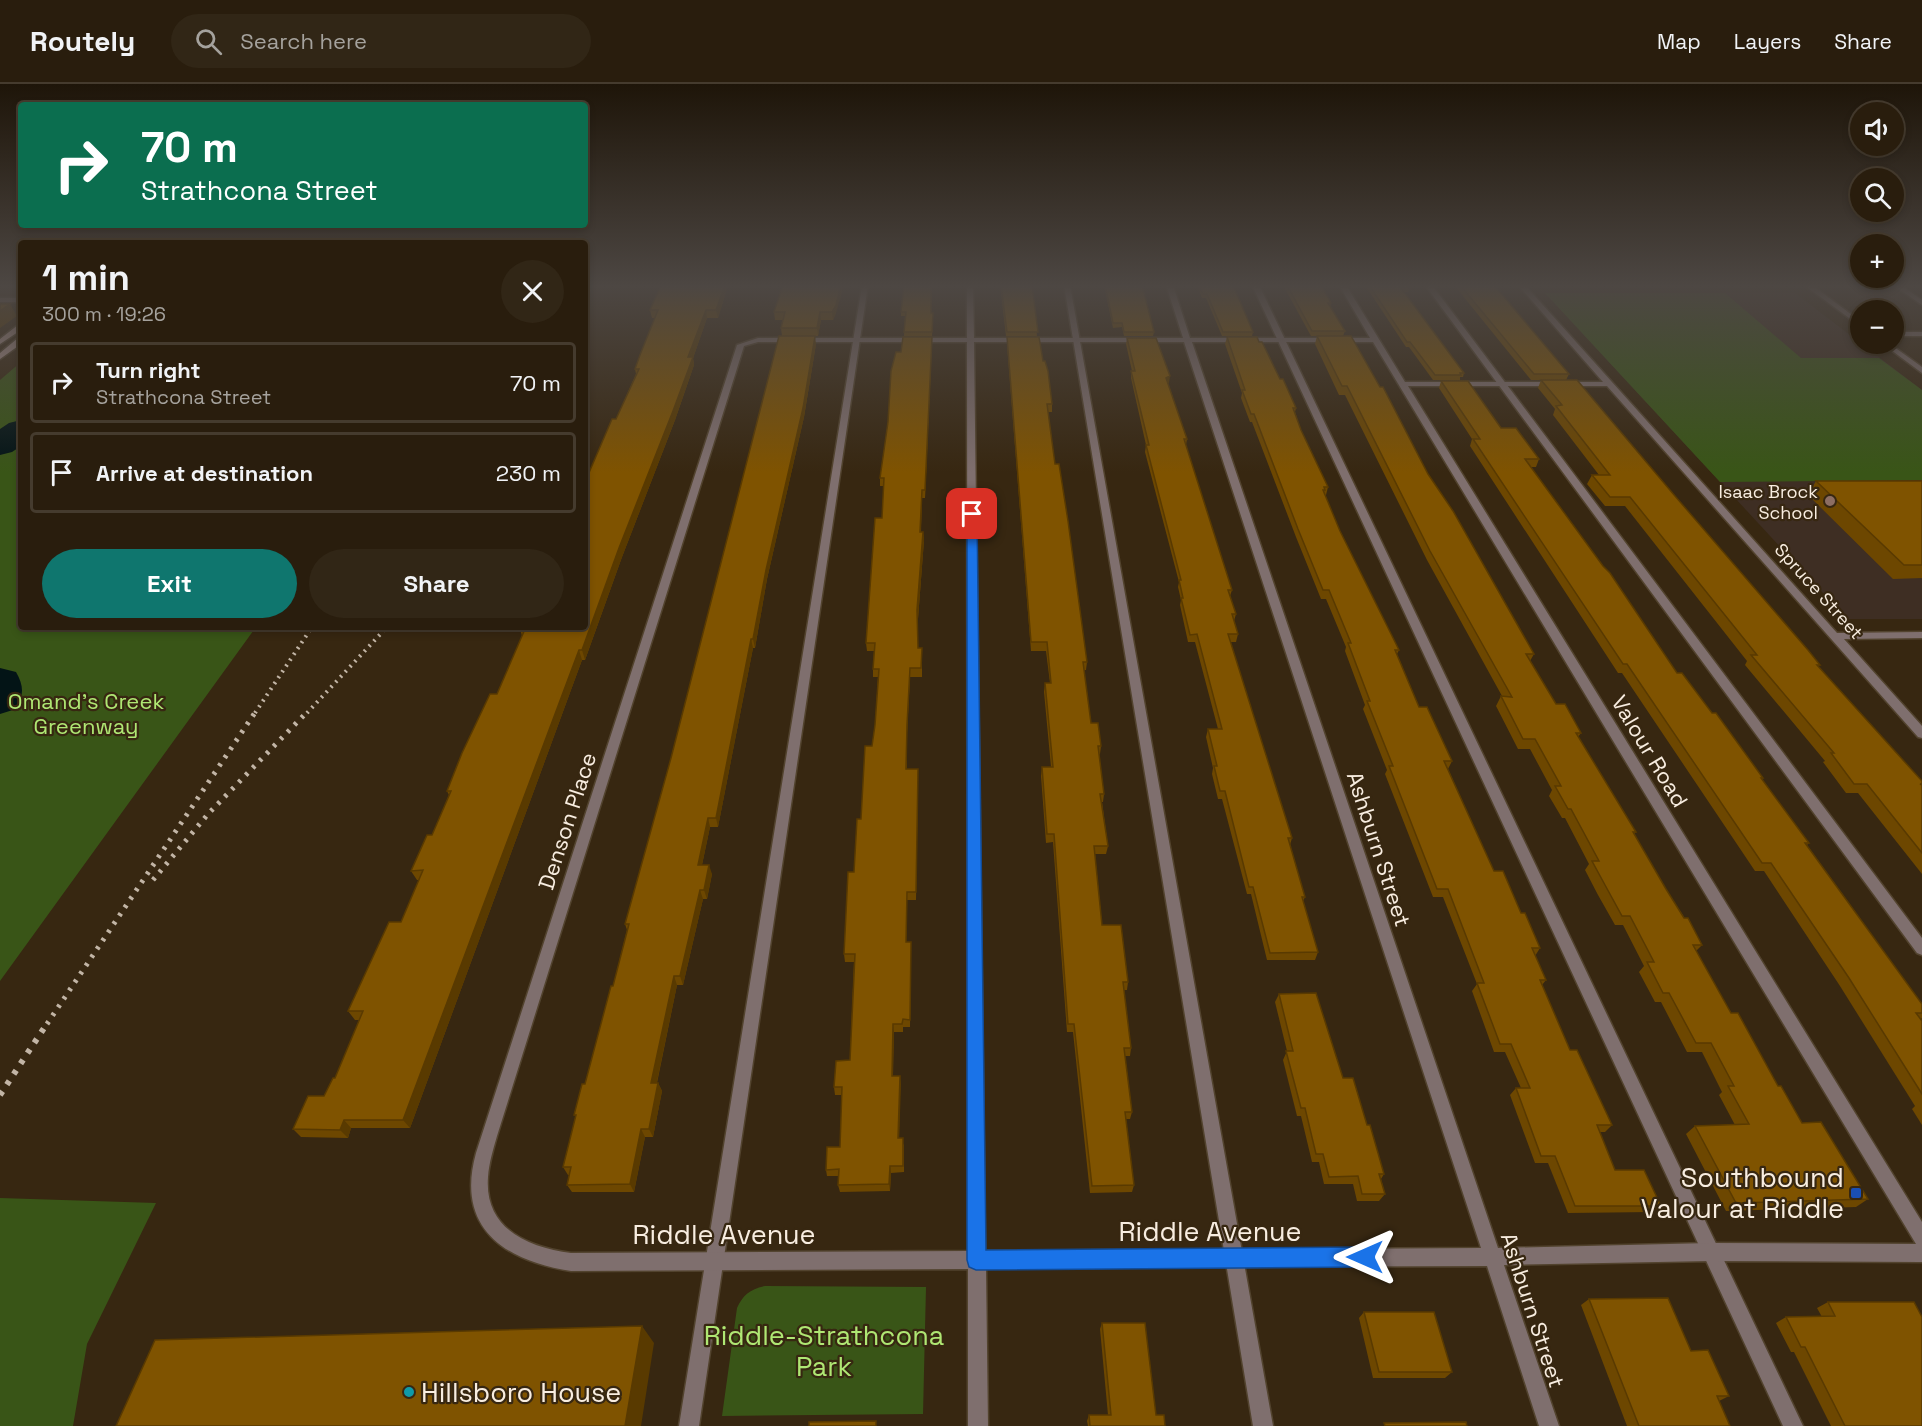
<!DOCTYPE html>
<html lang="en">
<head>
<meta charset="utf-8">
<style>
  :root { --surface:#291d0d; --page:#312616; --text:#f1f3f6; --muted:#a5a29d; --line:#453b2e; --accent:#0f766e }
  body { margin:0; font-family:"Space Grotesk",sans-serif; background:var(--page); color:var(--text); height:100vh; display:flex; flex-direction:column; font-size:22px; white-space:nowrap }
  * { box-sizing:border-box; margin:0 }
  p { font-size:20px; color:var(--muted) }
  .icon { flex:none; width:33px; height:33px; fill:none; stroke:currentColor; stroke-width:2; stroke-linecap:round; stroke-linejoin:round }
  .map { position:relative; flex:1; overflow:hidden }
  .details { position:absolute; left:18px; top:156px; width:570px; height:390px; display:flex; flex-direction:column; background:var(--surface); border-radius:6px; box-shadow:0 3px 9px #0003,0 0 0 2px var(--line) }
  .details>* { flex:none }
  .top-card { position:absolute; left:18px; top:18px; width:570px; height:126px; border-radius:6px; box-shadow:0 3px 9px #0003,0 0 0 2px var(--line); background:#0b6e4f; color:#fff; overflow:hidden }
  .fabs { position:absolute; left:1850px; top:18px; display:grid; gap:12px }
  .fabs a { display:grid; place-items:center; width:54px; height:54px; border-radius:50%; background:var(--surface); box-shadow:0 3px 9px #0003,0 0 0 2px var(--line); font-size:30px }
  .pin { position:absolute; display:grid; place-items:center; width:51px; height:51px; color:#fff; margin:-26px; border-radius:12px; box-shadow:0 3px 9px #0006 }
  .me { position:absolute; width:66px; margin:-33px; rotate:270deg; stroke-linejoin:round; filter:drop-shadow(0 0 4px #0008) }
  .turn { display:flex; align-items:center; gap:21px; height:126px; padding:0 24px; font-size:27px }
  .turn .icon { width:78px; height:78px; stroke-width:2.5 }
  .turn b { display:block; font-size:42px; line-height:51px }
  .round { display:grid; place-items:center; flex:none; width:63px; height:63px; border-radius:32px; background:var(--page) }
  .headline { display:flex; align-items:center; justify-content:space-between; height:102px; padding:0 24px }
  h1 { font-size:36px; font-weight:700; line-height:45px }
  .button { display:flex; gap:12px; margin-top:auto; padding:12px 24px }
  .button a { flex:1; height:69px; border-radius:36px; background:var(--accent); color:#fff; font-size:24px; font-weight:700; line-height:69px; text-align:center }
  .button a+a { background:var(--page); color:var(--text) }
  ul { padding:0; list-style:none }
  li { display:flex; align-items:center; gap:18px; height:81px; margin:0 12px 9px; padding:0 12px; border:3px solid var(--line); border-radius:6px }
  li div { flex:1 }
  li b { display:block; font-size:22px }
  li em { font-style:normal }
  header { display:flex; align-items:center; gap:36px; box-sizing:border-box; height:84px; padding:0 30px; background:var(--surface); border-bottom:2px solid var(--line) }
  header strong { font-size:28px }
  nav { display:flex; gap:33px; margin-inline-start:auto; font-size:21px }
  .search { width:420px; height:54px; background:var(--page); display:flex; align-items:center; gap:15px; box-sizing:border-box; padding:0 21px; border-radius:33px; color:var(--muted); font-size:22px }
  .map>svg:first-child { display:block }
  .education { fill:#3e2e23 }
  .green { fill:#395517 }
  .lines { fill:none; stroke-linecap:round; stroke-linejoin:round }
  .river { fill:#031416; fill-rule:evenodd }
  .lane-casing { stroke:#52432e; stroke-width:3 }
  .street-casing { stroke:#52432e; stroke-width:3 }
  .secondary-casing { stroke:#52432e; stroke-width:3 }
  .lane { fill:#7f6f6e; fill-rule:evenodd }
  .street { fill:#7f6f6e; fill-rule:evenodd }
  .secondary { fill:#ae9694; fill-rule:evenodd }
  .rail-far3 { stroke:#c2b5a6; stroke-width:3; stroke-dasharray:2 4; stroke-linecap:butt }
  .rail-far2 { stroke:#c2b5a6; stroke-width:4; stroke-dasharray:2 5; stroke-linecap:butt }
  .rail-far1 { stroke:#c2b5a6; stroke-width:5; stroke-dasharray:3 7; stroke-linecap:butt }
  .rail { stroke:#c2b5a6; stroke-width:6; stroke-dasharray:4.5 8; stroke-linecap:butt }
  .wall { fill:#6d4700 }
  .shaded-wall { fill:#593a00 }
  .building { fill:#7f5300; stroke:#593a00; stroke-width:1.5 }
  .route { fill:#1a73e8; stroke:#114b97; stroke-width:1.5 }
  .education-dot { fill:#8d6e63; stroke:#372711; stroke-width:2 }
  .transit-dot { fill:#1a4fb4; stroke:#372711; stroke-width:2 }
  .culture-dot { fill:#0f9aa8; stroke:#372711; stroke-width:2 }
  .labels { text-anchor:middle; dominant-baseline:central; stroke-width:4.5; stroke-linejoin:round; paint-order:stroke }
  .far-poi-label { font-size:18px; fill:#f8ede0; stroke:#372711; text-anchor:end }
  .far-street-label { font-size:18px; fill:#f8ede0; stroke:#372711 }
  .park-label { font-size:22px; fill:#afe773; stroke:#372711 }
  .street-label { font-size:22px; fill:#f8ede0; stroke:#372711 }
  .near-poi-label { font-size:27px; fill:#f8ede0; stroke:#372711; text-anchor:end }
  .near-street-label { font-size:27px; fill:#f8ede0; stroke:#372711 }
  .near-park-label { font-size:27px; fill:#afe773; stroke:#372711 }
</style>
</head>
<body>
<header>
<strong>Routely</strong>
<div class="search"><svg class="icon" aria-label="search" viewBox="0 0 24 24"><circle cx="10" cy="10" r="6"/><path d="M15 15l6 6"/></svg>Search here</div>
<nav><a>Map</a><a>Layers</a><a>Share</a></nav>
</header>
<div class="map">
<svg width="1922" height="1342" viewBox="0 0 1922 1342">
  <rect width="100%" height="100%" fill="#372711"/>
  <!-- education -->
  <path class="education" d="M1545,209H1795L1922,306V535H1847Z"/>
  <!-- green -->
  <path class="green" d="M1545,209H1725L1801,274H1879L1922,306V396L1720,398Z
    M21,278V543H256L0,897V296Z
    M0,1114L156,1119L87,1260L73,1342H0Z
    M765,1202L926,1203L923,1330L722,1332L737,1224C743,1211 750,1205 765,1202Z"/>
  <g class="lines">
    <!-- river -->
    <path class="river" d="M21,336V362L12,368L0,371V345L9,339Z
      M0,584L16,588C24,602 24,611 16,625L0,630Z"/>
    <defs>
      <path id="lane" d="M862,201H868L699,1342H679Z
        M1064,201H1070L1273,1342H1253Z
        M1252,201H1259L1803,1342H1783Z
        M1425,201H1432L1922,854V871L1917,869Z
        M1893,201H1901L1922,216V221Z"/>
      <path id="street" d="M967,201H973L974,254H1183L1166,201H1173L1190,254H1370L1339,201H1346L1405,298H1603L1518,201H1525L1837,549L1922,548V554L1844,555L1922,642V654L1918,653L1607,302H1408L1922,1138V1178L1710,1177L1504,1181L1559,1342H1539L1487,1182L986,1184L988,1342H968V1185L571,1187C505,1177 455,1144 476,1069L737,261L758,254H967ZM758,258H967L968,1167L571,1169C528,1163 484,1145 488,1093C489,1079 493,1066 497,1052L744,262ZM974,258H1184L1481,1164L985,1167ZM1192,258H1373L1916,1160L1710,1159L1498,1164Z
        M1804,201H1812L1860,237V242Z
        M0,214H21V218H0Z
        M1893,248H1922V252H1893Z
        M1883,260H1890L1922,283V289Z"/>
      <path id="secondary" d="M18,241H21V246L0,260V255Z
        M18,254H21V260L0,275V269Z"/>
    </defs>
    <!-- lane casing -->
    <use href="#lane" class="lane-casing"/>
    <!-- street casing -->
    <use href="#street" class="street-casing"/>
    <!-- secondary casing -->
    <use href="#secondary" class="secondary-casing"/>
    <!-- lane -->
    <use href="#lane" class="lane"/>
    <!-- street -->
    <use href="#street" class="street"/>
    <!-- secondary -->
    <use href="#secondary" class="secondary"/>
    <!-- rail-far3 -->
    <path class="rail-far3" d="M585,212L592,201"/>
    <!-- rail-far2 -->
    <path class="rail-far2" d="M255,629L312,543
      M307,629L387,543"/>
    <!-- rail-far1 -->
    <path class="rail-far1" d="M153,796L208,730L308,627
      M47,940L256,627"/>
    <!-- rail -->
    <path class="rail" d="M0,1011L48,938"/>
  </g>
  <!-- wall -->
  <path class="wall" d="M728,201L718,234H707L693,274L694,281L675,336L622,473L585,576H582L410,1044H351L348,1054L301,1053L293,1045L324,1012L335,994L360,936H355L348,927L401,838L419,796H417L411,787L432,751L449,711L447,707L497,610L522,552L520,545L585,543V398L616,335L636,290L635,285L655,234H652L650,226Z
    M783,201L836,229L833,236H821L818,252H782L781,244L783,236H775L774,228Z
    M898,201H932L931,229H933L932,252H904L905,232H901V228L904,202Z
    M1000,201H1032L1037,252H1006Z
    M1104,201H1142L1154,248L1153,252H1124L1122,243L1113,244Z
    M1197,201H1233L1253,248L1252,252H1222L1206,214H1202Z
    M1283,201H1335H1321L1331,219L1330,223L1345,247L1343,252H1311Z
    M1365,201H1408L1410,204L1408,208H1404L1464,289L1463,293H1460V296H1433L1409,263H1406Z
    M1454,201H1494L1569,290L1566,296H1531Z
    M1642,201H1701V202H1644Z
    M1317,252L1428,390L1534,570L1530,577L1556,620L1581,649L1578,653L1636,748L1634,750L1666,805L1702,861L1696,867L1731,929L1802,1039L1868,1115L1856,1123L1726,1127L1686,1050L1695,1042L1735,1041L1719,1011L1722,1008L1702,968H1687L1661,918H1655L1639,888L1644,882L1623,841H1615L1598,811L1585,786L1589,780L1565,734H1562L1549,712L1552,706L1530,665H1518L1496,622L1501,612H1502L1427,476L1345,311H1339L1315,260Z
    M932,253L925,414H922L921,448H923L924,456L918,535V564H922V593H910L907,649V685L918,693L916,816H907L906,858H911V866L910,943H903V948H894L893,992H900L899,1054L904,1061V1088L891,1089L890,1107L840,1108L838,1101L839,1092H827L826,1086L840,1063L842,1011H835L834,1003L850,976L854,878H845L844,870L861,735L875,641L878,593H873V585L874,567H867L866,559L882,434L884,402H880V394L901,268Z
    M1007,253L1052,320V328H1048L1055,380L1087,578L1086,586H1084L1091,639L1101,662L1100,670L1099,671L1104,710L1103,718H1102L1108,762L1106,770H1095L1102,841L1128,898L1127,906H1124L1131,964L1130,972H1125L1132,1028L1130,1035H1126L1134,1101L1132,1108L1090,1109L1073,948H1067L1053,758L1046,759L1041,692L1042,683H1051L1044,608L1045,599H1050L1046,567H1031L1007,260Z
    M1227,253L1280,295L1296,324L1295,328L1301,346L1328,403L1326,411H1325L1340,447L1399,566L1397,570L1419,623L1452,677L1448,685L1494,787L1521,829L1540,864L1535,872L1546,896L1542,901L1570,966L1612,1041L1605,1048H1600L1615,1086L1661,1122L1653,1128L1568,1129L1548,1079H1535L1510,1011L1516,1004H1521L1505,968H1494L1472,907L1477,900L1443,813H1433L1385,690L1387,686L1363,625L1365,621L1345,567L1346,563L1326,515H1321L1296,453L1252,338H1250L1241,314L1242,309L1225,260Z
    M1127,254L1169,299H1168L1187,355L1186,361L1232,506L1230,512L1236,530L1234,537L1238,550L1236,558H1230L1292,754L1290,761L1305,813L1303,817L1318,868L1315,876H1267L1251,810H1247L1222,715H1218L1212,690L1213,684L1206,653L1208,645H1218L1195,558H1188L1180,521L1181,516L1178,503L1179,498L1145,368L1146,361L1131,294V287H1132L1126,260Z
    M816,260L804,333L767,495L755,564H753L718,743H710L702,781L712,790L707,815H703L683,901H677L657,999H658L662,1007L653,1053H645L634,1108H572L567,1101L569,1091H568L563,1083L576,1033L574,1031L585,1000L613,902L627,846L625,840Z
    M1541,296L1675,412L1820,581L1818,582L1922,697V790L1858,709H1846L1823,678L1825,677L1745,581L1747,577L1625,422H1605L1587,400L1592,391H1599L1553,331L1555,325L1538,304Z
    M1441,297L1501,344L1539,375L1536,383H1530L1677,589L1712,629L1763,694L1762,696L1809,759L1807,761L1922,920V934L1921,935L1922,937V1041L1912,1025L1915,1022L1840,902L1764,787H1755L1622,589H1618L1470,362L1472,355L1439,304Z
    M1816,397H1922V494L1893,495L1808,411Z
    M1279,910L1343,994L1367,1041L1384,1090L1381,1095L1385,1110L1379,1117H1357L1353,1100H1324L1319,1078H1312L1301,1032H1297L1283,976L1287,967L1275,918Z
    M1589,1215L1691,1267L1729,1312L1719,1317L1730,1342H1627L1581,1221Z
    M1828,1218L1922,1342H1831L1794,1268H1791L1776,1239L1786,1233H1822L1817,1224Z
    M1364,1228L1452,1288L1445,1294H1373L1359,1234Z
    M1102,1239L1156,1331L1165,1342H1088L1087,1337L1089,1331H1108L1100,1245Z"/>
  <!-- shaded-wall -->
  <path class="shaded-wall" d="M725,201H728L718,234L716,226Z
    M841,201H844L836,229L833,236L832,228Z
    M10,220L17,232L0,244V227Z
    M706,226L707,234L693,274L694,281L675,336L622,473L585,576L582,566Z
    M820,228L821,236L818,252L817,244Z
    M815,252L816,260L804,333L767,495L755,564L753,555L766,486Z
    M932,253V260L925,414V406Z
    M1170,292L1169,299L1165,301L1166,294Z
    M923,448L924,456L918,535L917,526Z
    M751,555L753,564L718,743L716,734Z
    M579,566L582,576L410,1044L403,1036Z
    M910,584V593L907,649V693V641Z
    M708,734L710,743L700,790L698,781Z
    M709,781L712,790L707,815L704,806Z
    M700,806L703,815L683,901L680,892Z
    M674,892L677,901L655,1007L651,999Z
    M893,940L894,948L892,1000V992Z
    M900,992L901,1000L899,1061L898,1054Z
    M658,999L662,1007L653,1053L649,1045Z
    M344,1036L351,1044L348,1054L340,1046Z
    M641,1045L645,1053L634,1108L630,1100Z
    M890,1082L891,1089L890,1107L889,1100Z
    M642,1242L654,1259L641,1342H625Z"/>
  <!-- building -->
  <path class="building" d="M661,201H725L716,226H706L688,273H693L673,327L619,464L582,566H579L403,1036H344L340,1046L293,1045L308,1012H324L333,994H335L363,927H348L389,838H401L423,786L411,787L427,751H432L451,707H447L462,669L490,610H497L525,545H520L521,543H585V411L587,407H585V398L612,335H616L639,285H635L640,271L658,226H650Z
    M783,201H841L836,221L832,228H820L817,244H781L785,228H774Z
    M904,201H931V229H933L932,248H904L906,228H901Z
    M1001,201H1032L1038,248H1007Z
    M1105,201H1142L1154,248H1124L1122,239H1113Z
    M1199,201H1233L1253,248H1223L1207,210H1203Z
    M1287,201H1321L1331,219H1328L1345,247H1312Z
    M1369,201H1408L1410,204H1401L1464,289H1460L1461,291H1435L1410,258H1407Z
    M1460,201H1494L1569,290H1534Z
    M0,220H10L0,227Z
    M779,252H815L803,324L766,486L753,555H751L716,734H708L698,781H709L704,806H700L680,892H674L651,999H658L649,1045H641L630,1100L567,1101L571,1083H563L576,1031H574L582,1000H585L611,902H613L629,840H625L671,674Z
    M1317,252H1351L1380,303H1383L1428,390L1453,427L1534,570H1526L1556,620H1565L1581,649H1576L1636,748H1633L1666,805L1684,834H1688L1702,861H1693L1731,929H1738L1778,1002H1781L1802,1039L1821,1038L1868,1115L1736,1119L1695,1042L1749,1040L1728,1002H1734L1711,959H1696L1669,909H1663L1647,878H1654L1630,832H1622L1605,801L1592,777H1599L1571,725H1568L1555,702H1561L1535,655H1523L1501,612L1512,613L1430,467L1347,302H1342Z
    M903,253H932L925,406H922L920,448H923L917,526L918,564H922L921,584H910L907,641L906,685H918L916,808H907L906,858H911L910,936L903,935L902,940H893L892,992H900L898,1054H903V1082H890L889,1100L838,1101L839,1085L826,1086L827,1063H840L842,1003H834L836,977L850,976L855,870H844L848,788H854L857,735H861L865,662H872L875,641L879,585H873L875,559H866L875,434H882L884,394H880L888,338L891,287L896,268H901Z
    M1007,253H1039L1043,277H1045L1048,287L1052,320H1047L1055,380H1059L1068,437L1087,578H1083L1091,639H1098L1101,662H1098L1104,710H1100L1108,762H1094L1102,841H1121L1128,898H1123L1131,964H1124L1132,1028H1125L1134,1101L1092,1102L1074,940H1068L1054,750H1047L1042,683H1053L1045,599H1051L1047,558H1031Z
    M1227,253H1257L1259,258H1262L1280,295H1283L1296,324H1293L1301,346L1328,403H1324L1325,406H1323L1340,447L1399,566H1395L1419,623H1427L1452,677H1444L1494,787H1503L1521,829H1525L1540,864H1532L1546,896H1540L1570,966H1577L1612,1041H1597L1615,1086H1644L1661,1122H1575L1555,1072H1541L1516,1004H1530L1511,960H1500L1477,899H1484L1448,805H1437L1389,682H1393L1367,617H1370L1348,559H1351L1329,506H1323L1298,445L1254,330H1251L1242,306H1245Z
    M1127,254H1156L1170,292L1166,294L1187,355H1184L1232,506H1228L1236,530H1232L1238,550H1228L1292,754H1288L1305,813H1302L1318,868L1270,869L1253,803H1249L1225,707H1220L1214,682H1217L1208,645H1222L1197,550L1190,551L1181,514H1183L1179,496H1181L1146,361H1149L1131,287H1135Z
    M1541,296H1577L1675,412L1808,566L1820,581H1817L1922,697V700H1920L1922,701V769L1867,700H1854L1831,669H1834L1751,571H1757L1630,413H1610L1592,391H1610L1556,322L1562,321Z
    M1441,297H1468L1501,344H1516L1539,375H1525L1603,482L1610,489L1677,589H1682L1712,629H1716L1763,694H1761L1809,759H1805L1922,920V929H1916L1922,937V1010L1849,894L1771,779H1762L1627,580H1623L1473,355H1480Z
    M1816,397H1922V481H1904Z
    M1316,909L1343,994H1353L1367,1041H1370L1384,1090H1379L1385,1110H1362L1358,1092L1329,1093L1323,1070H1316L1305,1024H1301L1286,967H1293L1279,910Z
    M1668,1214L1691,1267L1708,1266L1729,1312H1717L1730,1342H1639L1589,1215Z
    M1828,1218H1914L1922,1233V1342H1845L1805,1263H1801L1786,1233L1835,1232Z
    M1364,1228H1434L1452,1288H1379Z
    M1102,1239H1145L1156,1331H1164L1165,1342H1090L1089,1331H1111Z
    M642,1242L625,1342H116L155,1256Z
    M876,1337V1342H809V1338Z
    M1466,1338L1467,1342H1385L1384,1339Z"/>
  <!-- sky -->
  <linearGradient id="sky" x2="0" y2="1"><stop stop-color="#1e1509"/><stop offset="0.52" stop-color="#4d4743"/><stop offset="1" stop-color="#4d4743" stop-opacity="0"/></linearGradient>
  <rect width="1922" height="389" fill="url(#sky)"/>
  <!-- route -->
  <path class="route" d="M972,427L977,430L986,1166L1365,1163L1372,1166L1375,1173L1372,1180L1365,1183L976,1186L969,1183L967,1176V430Z"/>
  <!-- markers -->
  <circle class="education-dot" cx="1830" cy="417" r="6"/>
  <rect class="transit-dot" x="1850" y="1103" width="12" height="12" rx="3"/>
  <circle class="culture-dot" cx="409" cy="1308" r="6"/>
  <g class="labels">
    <!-- far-poi labels -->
    <g class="far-poi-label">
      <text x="1818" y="407">Isaac Brock<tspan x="1818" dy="21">School</tspan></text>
    </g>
    <!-- far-street labels -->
    <g class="far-street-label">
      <text transform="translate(1819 507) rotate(48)">Spruce Street</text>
    </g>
    <!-- park labels -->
    <g class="park-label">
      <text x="86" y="617">Omand's Creek<tspan x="86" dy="25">Greenway</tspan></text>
    </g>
    <!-- street labels -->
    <g class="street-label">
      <text transform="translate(1650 667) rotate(59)">Valour Road</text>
      <text transform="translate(567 737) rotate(-72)">Denson Place</text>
      <text transform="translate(1379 765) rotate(72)">Ashburn Street</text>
      <text transform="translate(1533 1226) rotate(72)">Ashburn Street</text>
    </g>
    <!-- near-poi labels -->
    <g class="near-poi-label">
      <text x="1844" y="1093">Southbound<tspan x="1844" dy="31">Valour at Riddle</tspan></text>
      <text x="421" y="1308" text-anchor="start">Hillsboro House</text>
    </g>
    <!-- near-street labels -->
    <g class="near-street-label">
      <text x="1210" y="1147">Riddle Avenue</text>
      <text x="724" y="1150">Riddle Avenue</text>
    </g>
    <!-- near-park labels -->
    <g class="near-park-label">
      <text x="824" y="1251">Riddle-Strathcona<tspan x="824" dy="31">Park</tspan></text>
    </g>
  </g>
</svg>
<div class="fabs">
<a><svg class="icon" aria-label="sound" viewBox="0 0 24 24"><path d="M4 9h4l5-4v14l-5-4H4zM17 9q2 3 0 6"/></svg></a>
<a><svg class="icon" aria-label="search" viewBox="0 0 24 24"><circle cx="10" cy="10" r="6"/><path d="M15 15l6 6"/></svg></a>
<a>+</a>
<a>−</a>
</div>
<div class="pin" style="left:972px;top:430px;background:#d93025"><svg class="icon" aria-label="arrive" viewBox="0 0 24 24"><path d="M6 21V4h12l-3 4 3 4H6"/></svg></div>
<svg class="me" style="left:1365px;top:1173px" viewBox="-20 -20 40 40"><path d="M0-17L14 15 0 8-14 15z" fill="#1a73e8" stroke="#fff" stroke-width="4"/></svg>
<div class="top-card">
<div class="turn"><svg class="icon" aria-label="right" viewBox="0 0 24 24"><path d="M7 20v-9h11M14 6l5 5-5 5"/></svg><div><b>70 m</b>Strathcona Street</div></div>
</div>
<section class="details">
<div class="headline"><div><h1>1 min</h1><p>300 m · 19:26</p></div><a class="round"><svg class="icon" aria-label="close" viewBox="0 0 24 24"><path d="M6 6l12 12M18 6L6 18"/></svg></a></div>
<ul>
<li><svg class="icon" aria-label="right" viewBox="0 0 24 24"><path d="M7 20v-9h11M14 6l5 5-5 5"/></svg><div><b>Turn right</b><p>Strathcona Street</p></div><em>70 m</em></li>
<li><svg class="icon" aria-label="arrive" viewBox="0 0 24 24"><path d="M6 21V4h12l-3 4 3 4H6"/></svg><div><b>Arrive at destination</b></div><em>230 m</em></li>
</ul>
<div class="button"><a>Exit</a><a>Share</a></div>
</section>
</div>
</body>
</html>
